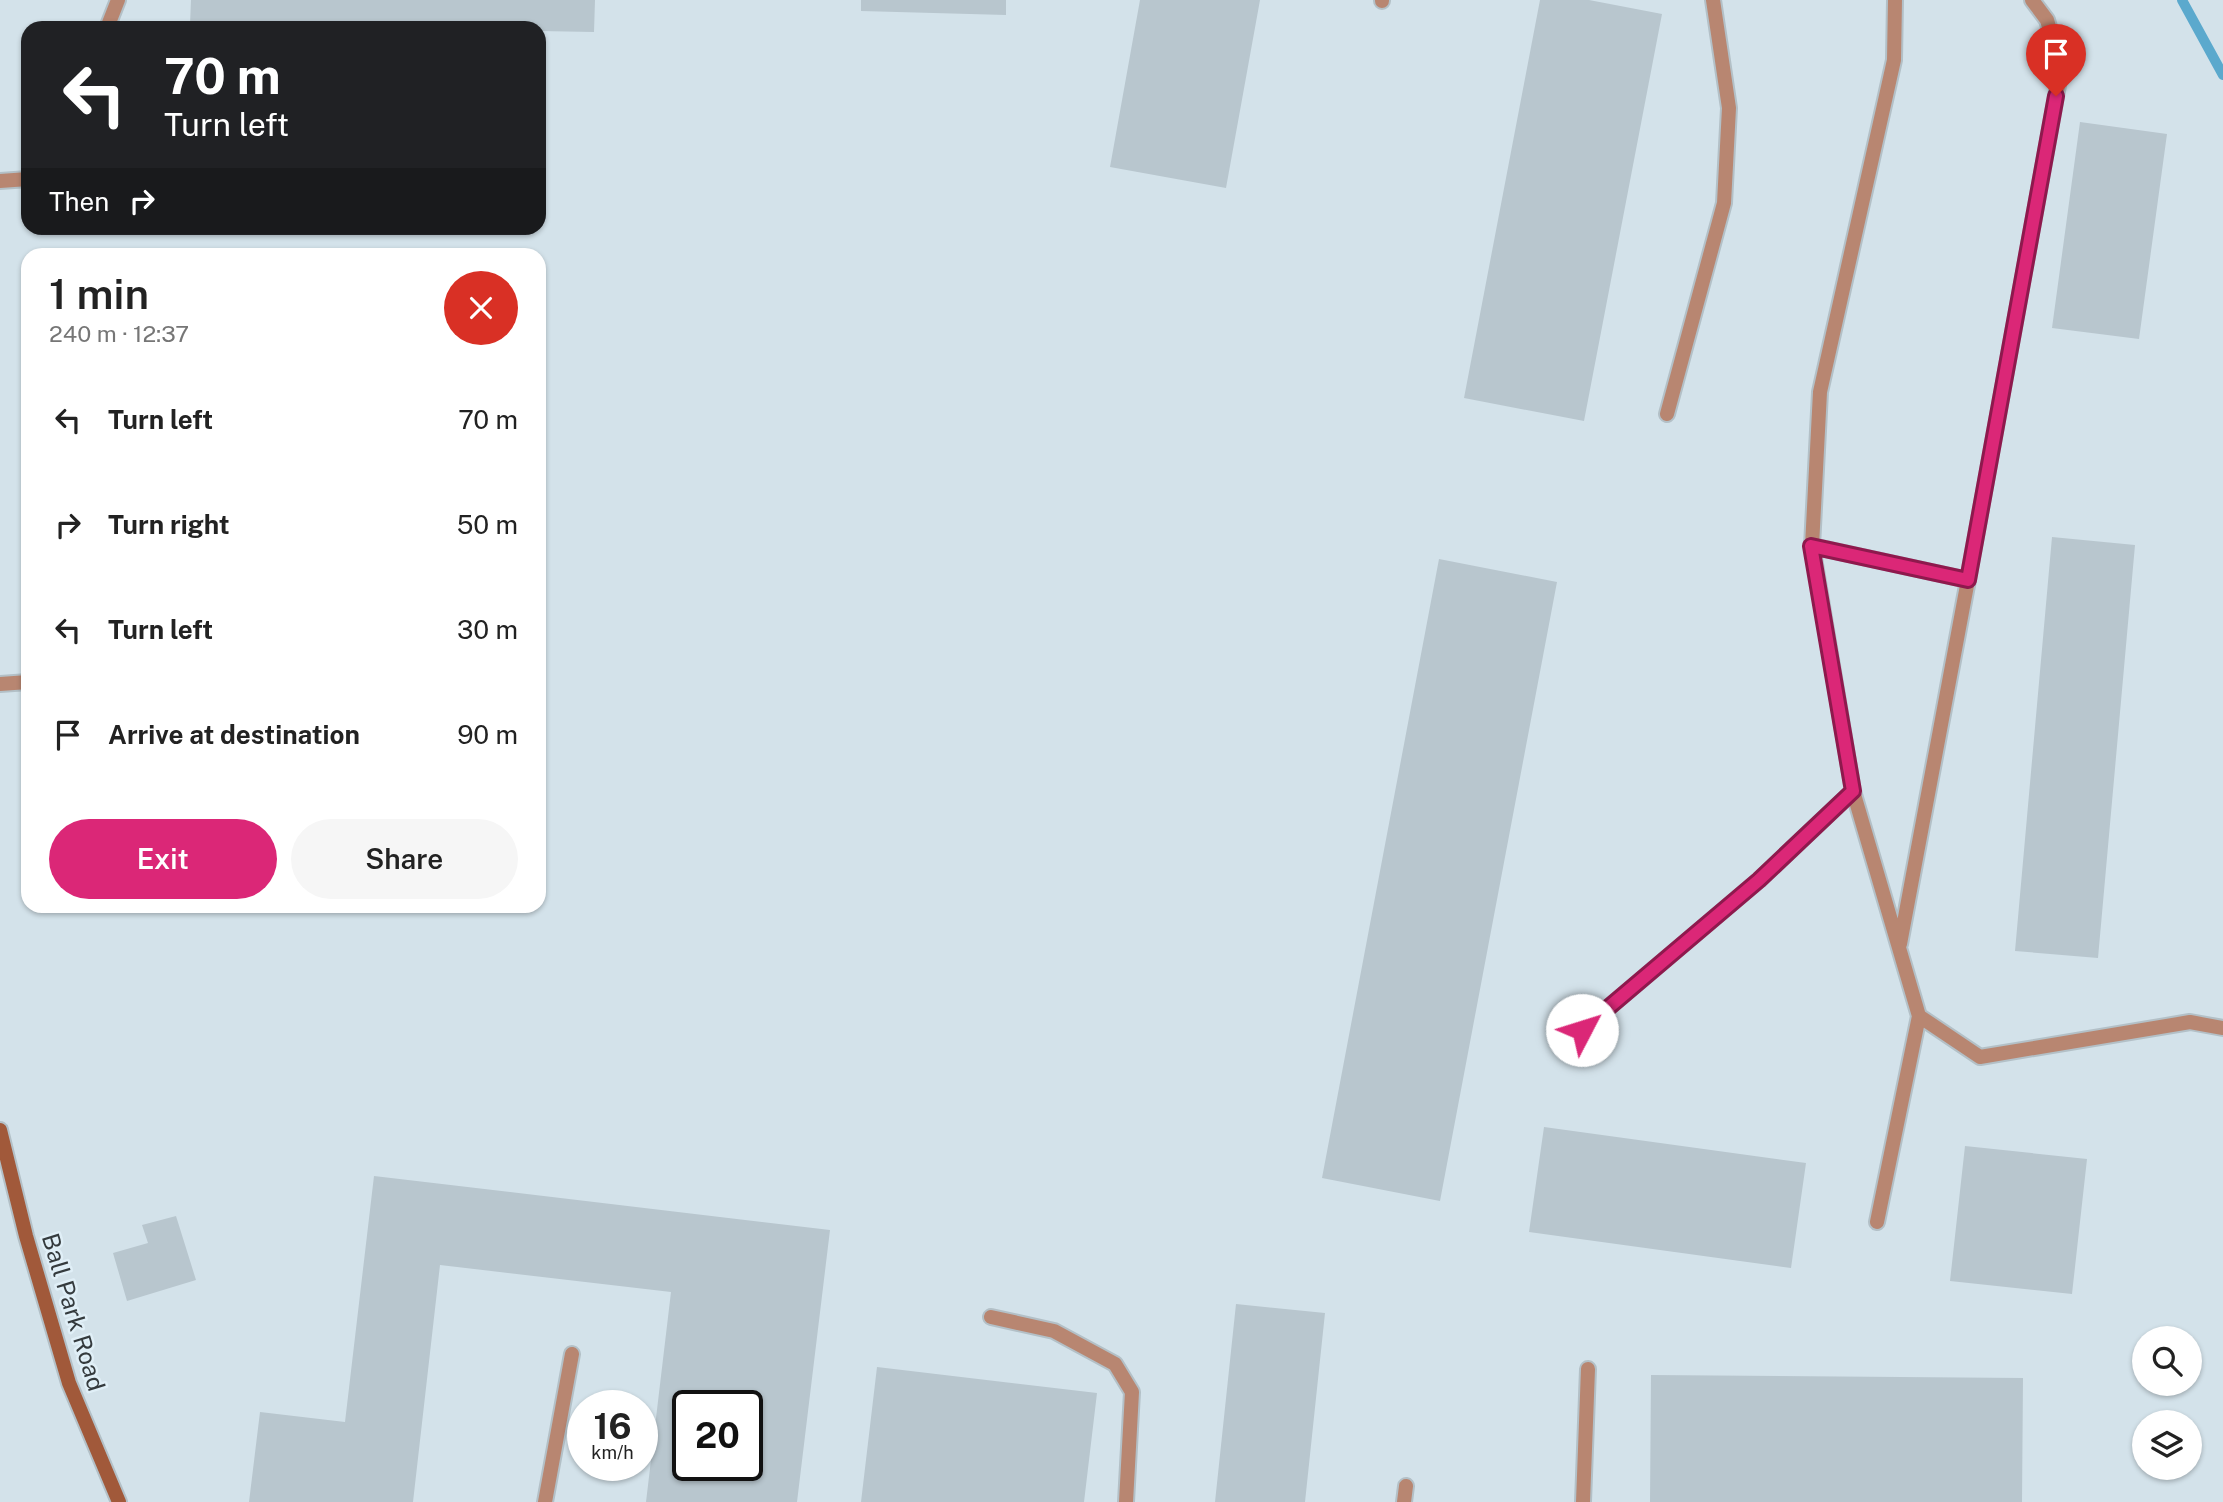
<!DOCTYPE html>
<html lang="en">
<head>
<meta charset="utf-8">
<style>
  :root { --surface:#fff; --page:#f6f6f6; --text:#222; --muted:#767676; --accent:#db2777 }
  body { margin:0; font-family:"Public Sans",sans-serif; background:var(--page); color:var(--text); height:100vh; display:flex; flex-direction:column; font-size:26px; white-space:nowrap }
  * { box-sizing:border-box; margin:0 }
  p { font-size:23px; color:var(--muted) }
  .icon { flex:none; width:38px; height:38px; fill:none; stroke:currentColor; stroke-width:2; stroke-linecap:round; stroke-linejoin:round }
  .map { position:relative; flex:1; overflow:hidden }
  .drawer { position:absolute; left:21px; top:248px; width:525px; height:665px; display:flex; flex-direction:column; background:var(--surface); border-radius:21px; box-shadow:0 2px 5px #0004 }
  .drawer>* { flex:none }
  .guide { position:absolute; left:21px; top:21px; width:525px; height:214px; border-radius:21px; box-shadow:0 2px 5px #0004; background:#202124; color:#fff; overflow:hidden }
  .controls { position:absolute; left:2132px; top:1326px; display:grid; gap:14px }
  .controls a { display:grid; place-items:center; width:70px; height:70px; border-radius:50%; background:var(--surface); box-shadow:0 2px 5px #0004; font-size:35px }
  .speed { position:absolute; left:567px; top:1390px; display:flex; gap:14px; font-size:35px; font-weight:700; text-align:center }
  .speed>* { display:grid; place-content:center; width:91px; height:91px; border-radius:50%; background:var(--surface); box-shadow:0 2px 5px #0004; line-height:1 }
  .speed small { font-size:18px; font-weight:400 }
  .speed .limit { border:4px solid #111; border-radius:10px; background:#fff; color:#111 }
  .pin { position:absolute; display:grid; place-items:center; width:60px; height:60px; color:#fff; margin:-72px -30px; border-radius:50% 50% 50% 0; rotate:-45deg; box-shadow:0 0 7px #0007 }
  .pin .icon { rotate:45deg }
  .me { position:absolute; width:77px; margin:-38px; rotate:50deg; stroke-linejoin:round; filter:drop-shadow(0 0 5px #0008) }
  .turn { display:flex; align-items:center; gap:24px; height:147px; padding:0 28px; font-size:32px }
  .turn .icon { width:91px; height:91px; stroke-width:2.5 }
  .turn b { display:block; font-size:49px; line-height:60px }
  .then { display:flex; align-items:center; height:66px; padding:0 28px; background:#0003; gap:14px; font-size:26px }
  .round { display:grid; place-items:center; flex:none; width:74px; height:74px; border-radius:37px; background:var(--page) }
  .summary { display:flex; align-items:center; justify-content:space-between; height:119px; padding:0 28px }
  h1 { font-size:42px; font-weight:600; line-height:52px }
  .button { display:flex; gap:14px; margin-top:auto; padding:14px 28px }
  .button a { flex:1; height:80px; border-radius:42px; background:var(--accent); color:#fff; font-size:28px; font-weight:600; line-height:80px; text-align:center }
  .button a+a { background:var(--page); color:var(--text) }
  ul { padding:0; list-style:none }
  li { display:flex; align-items:center; gap:21px; height:105px; padding:0 28px }
  li div { flex:1 }
  li b { display:block; font-size:26px }
  li em { font-style:normal }
  .map>svg:first-child { display:block }
  .lines { fill:none; stroke-linecap:round; stroke-linejoin:round }
  .stream { stroke:#5ba9cd; stroke-width:10 }
  .building { fill:#b8c6ce; fill-rule:evenodd }
  .lane-casing { stroke:#b3c0c7; stroke-width:18 }
  .secondary-casing { stroke:#b3c0c7; stroke-width:18 }
  .lane { stroke:#b88671; stroke-width:14 }
  .secondary { stroke:#a1593a; stroke-width:14 }
  .route-casing { stroke:#8e194d; stroke-width:18 }
  .route { stroke:#db2777; stroke-width:12 }
  .labels { text-anchor:middle; dominant-baseline:central; stroke-width:5; stroke-linejoin:round; paint-order:stroke }
  .street-label { font-size:24px; fill:#343a3d; stroke:#e0eff7 }
</style>
</head>
<body>
<div class="map">
<svg width="2223" height="1502" viewBox="0 0 2223 1502">
  <rect width="100%" height="100%" fill="#d3e2ea"/>
  <g class="lines">
    <!-- stream -->
    <path class="stream" d="M2182,0L2223,75"/>
  </g>
  <!-- building -->
  <path class="building" d="M191,0H595L594,32L539,31V28L190,25Z
    M861,0H1006V15L861,11Z
    M1140,0H1260L1226,188L1110,167Z
    M1540,0H1589L1662,14L1584,421L1464,398Z
    M2080,122L2167,134L2139,339L2052,328Z
    M2052,537L2135,545L2098,958L2015,951Z
    M1439,559L1557,582L1440,1201L1322,1178Z
    M1544,1127L1806,1163L1791,1268L1529,1232Z
    M1965,1146L2087,1159L2072,1294L1950,1281Z
    M374,1176L830,1230L797,1502H646L671,1292L440,1265L413,1502H249L260,1412L345,1422ZM688,1405H747V1465H688Z
    M176,1216L196,1280L127,1301L113,1253L148,1243L142,1225Z
    M1236,1304L1325,1313L1305,1502H1215Z
    M877,1367L1097,1393L1084,1502H861Z
    M1651,1375L2023,1378L2022,1502H1650Z"/>
  <g class="lines">
    <defs>
      <path id="lane" d="M1895,0L1894,60L1820,392L1812,546L1853,791L1919,1016L1980,1057L2190,1022L2223,1028
        M1382,1V0
        M107,28L118,0
        M0,181L28,179
        M1667,414L1724,203L1729,108L1713,0
        M1812,546L1968,580L2061,69L2047,20L2032,0
        M0,684L28,682
        M1900,944L1968,580
        M1582,1030L1759,880L1853,791
        M1877,1222L1919,1016
        M991,1317L1054,1331L1115,1364L1132,1392L1126,1502
        M545,1502L572,1354
        M1404,1502L1406,1486
        M1583,1502L1588,1369"/>
      <path id="secondary" d="M0,1130L26,1236L69,1383L119,1502"/>
    </defs>
    <!-- lane casing -->
    <use href="#lane" class="lane-casing"/>
    <!-- secondary casing -->
    <use href="#secondary" class="secondary-casing"/>
    <!-- lane -->
    <use href="#lane" class="lane"/>
    <!-- secondary -->
    <use href="#secondary" class="secondary"/>
  </g>
  <g class="lines">
    <defs>
      <path id="route" d="M1582,1030L1759,880L1853,791L1811,546L1968,580L2056,96"/>
    </defs>
    <!-- route casing -->
    <use href="#route" class="route-casing"/>
    <!-- route -->
    <use href="#route" class="route"/>
  </g>
  <g class="labels">
    <!-- street labels -->
    <g class="street-label">
      <text transform="translate(74 1312) rotate(73)">Ball Park Road</text>
    </g>
  </g>
</svg>
<div class="controls">
<a><svg class="icon" aria-label="search" viewBox="0 0 24 24"><circle cx="10" cy="10" r="6"/><path d="M15 15l6 6"/></svg></a>
<a><svg class="icon" aria-label="layers" viewBox="0 0 24 24"><path d="M12 4l9 5-9 5-9-5zM3 14l9 5 9-5"/></svg></a>
</div>
<div class="speed"><div>16<small>km/h</small></div><div class="limit">20</div></div>
<div class="pin" style="left:2056px;top:96px;background:#d93025"><svg class="icon" aria-label="arrive" viewBox="0 0 24 24"><path d="M6 21V4h12l-3 4 3 4H6"/></svg></div>
<svg class="me" style="left:1582px;top:1030px" viewBox="-20 -20 40 40"><circle r="19" fill="#fff"/><path d="M0-13L10 11 0 6-10 11z" fill="#db2777"/></svg>
<div class="guide">
<div class="turn"><svg class="icon" aria-label="left" viewBox="0 0 24 24"><path d="M17 20v-9H6M10 6l-5 5 5 5"/></svg><div><b>70 m</b>Turn left</div></div>
<div class="then">Then<svg class="icon" aria-label="right" viewBox="0 0 24 24"><path d="M7 20v-9h11M14 6l5 5-5 5"/></svg></div>
</div>
<section class="drawer">
<div class="summary"><div><h1>1 min</h1><p>240 m · 12:37</p></div><a class="round" style="background:#d93025;color:#fff"><svg class="icon" aria-label="close" viewBox="0 0 24 24"><path d="M6 6l12 12M18 6L6 18"/></svg></a></div>
<ul>
<li><svg class="icon" aria-label="left" viewBox="0 0 24 24"><path d="M17 20v-9H6M10 6l-5 5 5 5"/></svg><div><b>Turn left</b></div><em>70 m</em></li>
<li><svg class="icon" aria-label="right" viewBox="0 0 24 24"><path d="M7 20v-9h11M14 6l5 5-5 5"/></svg><div><b>Turn right</b></div><em>50 m</em></li>
<li><svg class="icon" aria-label="left" viewBox="0 0 24 24"><path d="M17 20v-9H6M10 6l-5 5 5 5"/></svg><div><b>Turn left</b></div><em>30 m</em></li>
<li><svg class="icon" aria-label="arrive" viewBox="0 0 24 24"><path d="M6 21V4h12l-3 4 3 4H6"/></svg><div><b>Arrive at destination</b></div><em>90 m</em></li>
</ul>
<div class="button"><a>Exit</a><a>Share</a></div>
</section>
</div>
</body>
</html>
